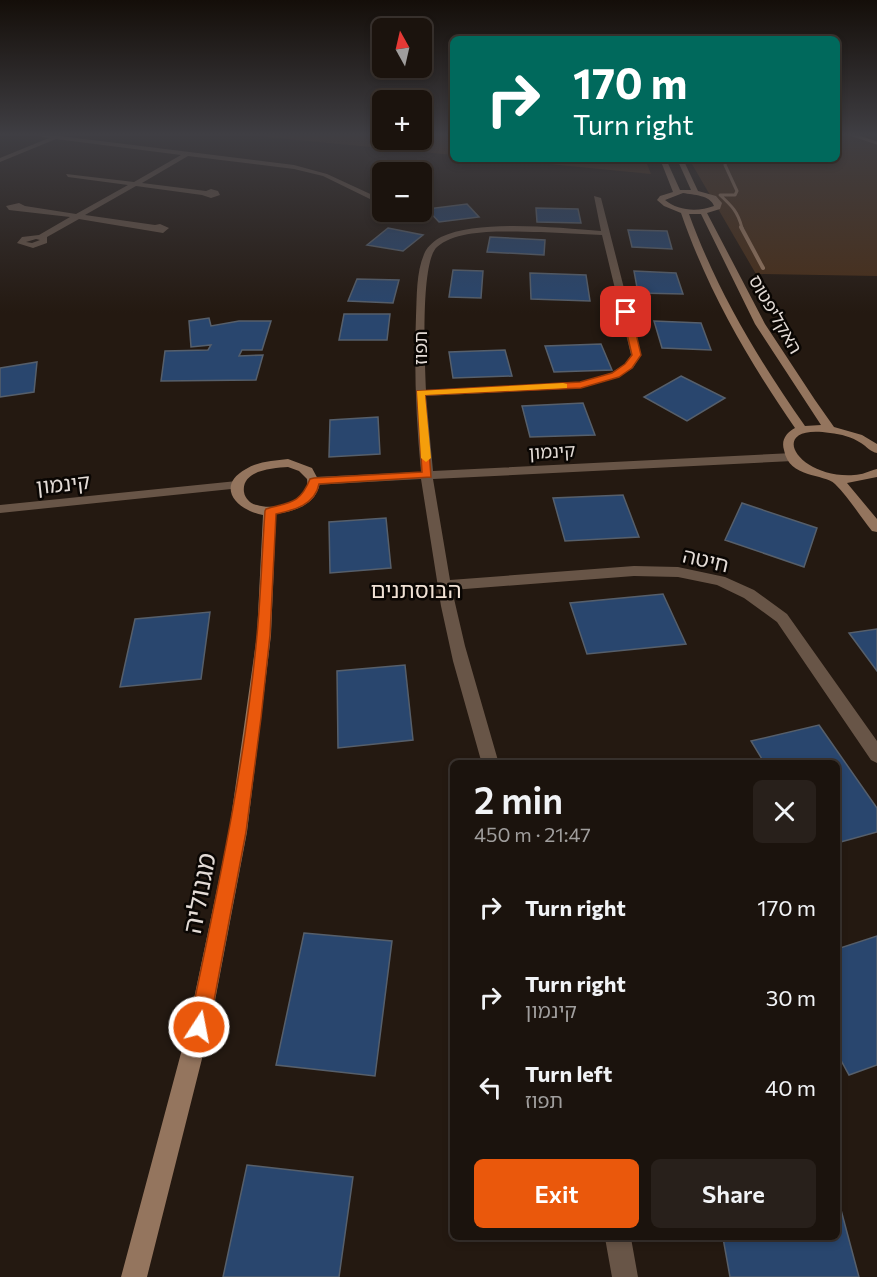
<!DOCTYPE html>
<html lang="en">
<head>
<meta charset="utf-8">
<style>
  :root { --surface:#1b130d; --page:#28201b; --text:#f1f3f6; --muted:#a09e9d; --line:#39322e; --accent:#ea580c }
  body { margin:0; font-family:Commissioner,"Noto Sans Hebrew",sans-serif; background:var(--page); color:var(--text); height:100vh; display:flex; flex-direction:column; font-size:22px; white-space:nowrap }
  * { box-sizing:border-box; margin:0 }
  p { font-size:20px; color:var(--muted) }
  .icon { flex:none; width:33px; height:33px; fill:none; stroke:currentColor; stroke-width:2; stroke-linecap:round; stroke-linejoin:round }
  .map { position:relative; flex:1; overflow:hidden }
  .side { position:absolute; left:450px; top:760px; width:390px; height:480px; display:flex; flex-direction:column; background:var(--surface); border-radius:9px; box-shadow:0 3px 9px #0003,0 0 0 2px var(--line) }
  .side>* { flex:none }
  .guide { position:absolute; left:450px; top:36px; width:390px; height:126px; border-radius:9px; box-shadow:0 3px 9px #0003,0 0 0 2px var(--line); background:#00695c; color:#fff; overflow:hidden }
  .needle { width:39px; rotate:352deg }
  .fabs { position:absolute; left:372px; top:18px; display:grid; gap:12px }
  .fabs a { display:grid; place-items:center; width:60px; height:60px; border-radius:9px; background:var(--surface); box-shadow:0 3px 9px #0003,0 0 0 2px var(--line); font-size:30px }
  .pin { position:absolute; display:grid; place-items:center; width:51px; height:51px; color:#fff; margin:-26px; border-radius:12px; box-shadow:0 3px 9px #0006 }
  .me { position:absolute; width:66px; margin:-33px; rotate:11deg; stroke-linejoin:round; filter:drop-shadow(0 0 4px #0008) }
  .turn { display:flex; align-items:center; gap:21px; height:126px; padding:0 24px; font-size:27px }
  .turn .icon { width:78px; height:78px; stroke-width:2.5 }
  .turn b { display:block; font-size:42px; line-height:51px }
  .round { display:grid; place-items:center; flex:none; width:63px; height:63px; border-radius:9px; background:var(--page) }
  .summary { display:flex; align-items:center; justify-content:space-between; height:102px; padding:0 24px }
  h1 { font-size:36px; font-weight:600; line-height:45px }
  .button { display:flex; gap:12px; margin-top:auto; padding:12px 24px }
  .button a { flex:1; height:69px; border-radius:9px; background:var(--accent); color:#fff; font-size:24px; font-weight:600; line-height:69px; text-align:center }
  .button a+a { background:var(--page); color:var(--text) }
  ul { padding:0; list-style:none }
  li { display:flex; align-items:center; gap:18px; height:90px; padding:0 24px }
  li div { flex:1 }
  li b { display:block; font-size:22px }
  li em { font-style:normal }
  .map>svg:first-child { display:block }
  .green { fill:#492e18 }
  .lines { fill:none; stroke-linecap:round; stroke-linejoin:round }
  .stream-far1 { stroke:#9a7960; stroke-width:3 }
  .stream { stroke:#9a7960; stroke-width:4 }
  .building { fill:#29466e; stroke:#565f6b; stroke-width:1.5 }
  .street { fill:#685547; fill-rule:evenodd }
  .secondary { fill:#94755e; fill-rule:evenodd }
  .route { fill:#ea580c; stroke:#983908; stroke-width:1.5 }
  .slow { fill:#f59e0b }
  .labels { text-anchor:middle; dominant-baseline:central; stroke-width:5; stroke-linejoin:round; paint-order:stroke }
  .far-street-label { font-size:18px; fill:#e3dbd6; stroke:#0a0603 }
  .street-label { font-size:21px; fill:#e3dbd6; stroke:#0a0603 }
  .neighbourhood-label { font-size:22px; fill:#f0e1d5; stroke:#0a0603 }
  .near-street-label { font-size:26px; fill:#e3dbd6; stroke:#0a0603 }
</style>
</head>
<body>
<div class="map">
<svg width="877" height="1277" viewBox="0 0 877 1277">
  <rect width="100%" height="100%" fill="#241911"/>
  <!-- green -->
  <path class="green" d="M237,134H382V140H422V134H453V155Z
    M837,134H877V276L756,274L689,159H837Z
    M497,159H645L651,174Z"/>
  <g class="lines">
    <!-- stream-far1 -->
    <path class="stream-far1" d="M850,134L877,143
      M739,159L726,161L725,165L737,191L735,195H720C732,206 738,212 742,228"/>
    <!-- stream -->
    <path class="stream" d="M741,227L763,268"/>
  </g>
  <!-- building -->
  <path class="building" d="M467,204L479,217L439,222L427,209Z
    M536,208L578,209L581,223L537,222Z
    M388,228L423,235L403,251L367,245Z
    M628,230L667,231L672,249L632,247Z
    M490,237L545,240L544,255L487,252Z
    M453,270L483,271L481,298L449,297Z
    M634,271L676,273L683,294L638,293Z
    M530,273L586,275L590,301L531,299Z
    M357,279L399,280L393,303L348,301Z
    M344,314H390L387,340H339Z
    M209,318L211,326L239,321H271L262,350H242L239,356L263,355L256,380L161,381L165,351L208,350L211,345L191,347L189,321Z
    M654,321L701,323L711,350L662,348Z
    M601,344L612,370L554,372L545,346Z
    M505,350L512,376L453,378L449,352Z
    M37,362L34,392L0,397V368Z
    M681,376L725,398L687,421L644,397Z
    M583,403L595,435L530,437L522,406Z
    M378,417L380,454L329,457L330,420Z
    M623,495L639,537L565,541L553,498Z
    M742,503L817,528L804,567L725,540Z
    M386,518L391,568L330,573L329,522Z
    M663,594L686,644L587,654L570,603Z
    M210,612L201,679L120,687L135,619Z
    M877,629V671L849,633Z
    M405,665L413,740L338,748L337,671Z
    M819,725L877,808V832L837,843V764H765L751,741Z
    M304,933L392,941L375,1076L276,1065Z
    M877,936V1065L849,1075L837,1053V949Z
    M247,1165L353,1177L339,1277H223Z
    M837,1195L859,1277H730L723,1238H837Z"/>
  <g class="lines">
    <!-- street -->
    <path class="street" d="M26,134H44L294,165L327,174L379,198L372,200L323,176L294,169L188,156L142,183L206,191L211,189L218,191L220,195L211,198L202,195L136,186L85,215L155,225L160,224L169,228L163,233L79,219L47,237V243L33,248L17,243L22,237L39,235L70,217L9,210L6,206L19,203L25,206L76,214L128,185L68,177L66,174L134,182L181,155L56,139L0,162V158L49,138ZM36,239L40,240L32,243L26,242Z
      M594,196L601,198L641,355L633,368L619,377L581,388L426,396L433,471L793,453L799,457L793,461L433,479L450,580L634,566L678,567L725,577L754,590L787,614L877,741V763L871,760L777,622L744,598L717,585L678,577L634,576L452,590L465,646L499,764H482L453,661L441,606L421,479L314,485L308,481L314,477L421,472C416,419 414,369 416,316C417,296 416,271 425,252C428,246 435,240 441,237C480,219 558,228 601,231ZM541,232L602,235L631,355L625,364L611,373L580,382L426,390C425,365 420,262 437,247C459,227 512,232 541,232Z
      M237,481L241,482V488L0,513V505Z
      M605,1238H631L638,1277H612Z"/>
    <!-- secondary -->
    <path class="secondary" d="M660,159H666L680,190H691L677,159H683L698,191L716,196L722,203L720,209L707,213L765,324L815,400L834,427L862,435L877,444V453C871,452 867,447 861,443C852,437 841,434 830,433C765,423 796,479 854,475C862,475 869,471 877,469V477L847,483L877,519V532L872,531C860,516 849,498 835,484C824,473 789,479 784,450C781,440 786,433 795,428C748,360 708,291 681,213L664,206L657,200L660,196L673,192ZM683,193C694,195 710,195 714,206C698,212 678,211 665,200ZM689,214H701L755,324L821,425L805,426C758,359 717,291 689,214Z
      M288,459L312,468L320,483C316,505 295,511 276,514L271,635L247,832L210,1027L147,1277H121L188,1027L229,832L257,635L263,515C236,510 215,486 246,469C259,461 274,461 288,459ZM288,467L299,471L307,479C311,502 274,511 257,505C251,504 245,499 244,492C241,470 273,468 288,467Z"/>
  </g>
  <!-- sky -->
  <linearGradient id="sky" x2="0" y2="1"><stop stop-color="#140e09"/><stop offset="0.43" stop-color="#3f3e43"/><stop offset="1" stop-color="#3f3e43" stop-opacity="0"/></linearGradient>
  <rect width="877" height="313" fill="url(#sky)"/>
  <!-- route -->
  <path class="route" d="M626,310L631,312L641,355L632,368L619,377L581,388L425,395L431,477L319,484C315,505 294,510 276,514L270,635L261,718L246,832L209,1027L206,1034L199,1037L192,1034L189,1027C216,897 245,767 257,635C261,594 262,552 265,511L266,509C290,502 300,504 310,479L314,478L422,472L417,391L580,382L612,373L625,364L632,355L622,312Z"/>
  <!-- slow -->
  <path class="slow" d="M563,383L567,384V388L425,395L431,458L426,462L421,458L417,391Z"/>
  <g class="labels">
    <!-- far-street labels -->
    <g class="far-street-label">
      <text transform="translate(776 314) rotate(60)">האקליפטוס</text>
      <text transform="translate(420 348) rotate(-90)">תפוז</text>
      <text transform="translate(552 451) rotate(-3)">קינמון</text>
    </g>
    <!-- street labels -->
    <g class="street-label">
      <text transform="translate(63 483) rotate(-6)">קינמון</text>
      <text transform="translate(706 559) rotate(13)">חיטה</text>
    </g>
    <!-- neighbourhood labels -->
    <g class="neighbourhood-label">
      <text x="416" y="589">הבוסתנים</text>
    </g>
    <!-- near-street labels -->
    <g class="near-street-label">
      <text transform="translate(198 893) rotate(-79)">מגנוליה</text>
    </g>
  </g>
</svg>
<div class="fabs">
<a><svg class="needle" viewBox="-14 -14 28 28"><path d="M0-13l5 13h-10z" fill="#e53935"/><path d="M0 13l5-13h-10z" fill="#a09e9d"/></svg></a>
<a>+</a>
<a>−</a>
</div>
<div class="pin" style="left:626px;top:312px;background:#d93025"><svg class="icon" aria-label="arrive" viewBox="0 0 24 24"><path d="M6 21V4h12l-3 4 3 4H6"/></svg></div>
<svg class="me" style="left:199px;top:1027px" viewBox="-20 -20 40 40"><circle r="17" fill="#ea580c" stroke="#fff" stroke-width="3"/><path d="M0-11L8 9 0 5-8 9z" fill="#fff"/></svg>
<div class="guide">
<div class="turn"><svg class="icon" aria-label="right" viewBox="0 0 24 24"><path d="M7 20v-9h11M14 6l5 5-5 5"/></svg><div><b>170 m</b>Turn right</div></div>
</div>
<section class="side">
<div class="summary"><div><h1>2 min</h1><p>450 m · 21:47</p></div><a class="round"><svg class="icon" aria-label="close" viewBox="0 0 24 24"><path d="M6 6l12 12M18 6L6 18"/></svg></a></div>
<ul>
<li><svg class="icon" aria-label="right" viewBox="0 0 24 24"><path d="M7 20v-9h11M14 6l5 5-5 5"/></svg><div><b>Turn right</b></div><em>170 m</em></li>
<li><svg class="icon" aria-label="right" viewBox="0 0 24 24"><path d="M7 20v-9h11M14 6l5 5-5 5"/></svg><div><b>Turn right</b><p>קינמון</p></div><em>30 m</em></li>
<li><svg class="icon" aria-label="left" viewBox="0 0 24 24"><path d="M17 20v-9H6M10 6l-5 5 5 5"/></svg><div><b>Turn left</b><p>תפוז</p></div><em>40 m</em></li>
</ul>
<div class="button"><a>Exit</a><a>Share</a></div>
</section>
</div>
</body>
</html>
